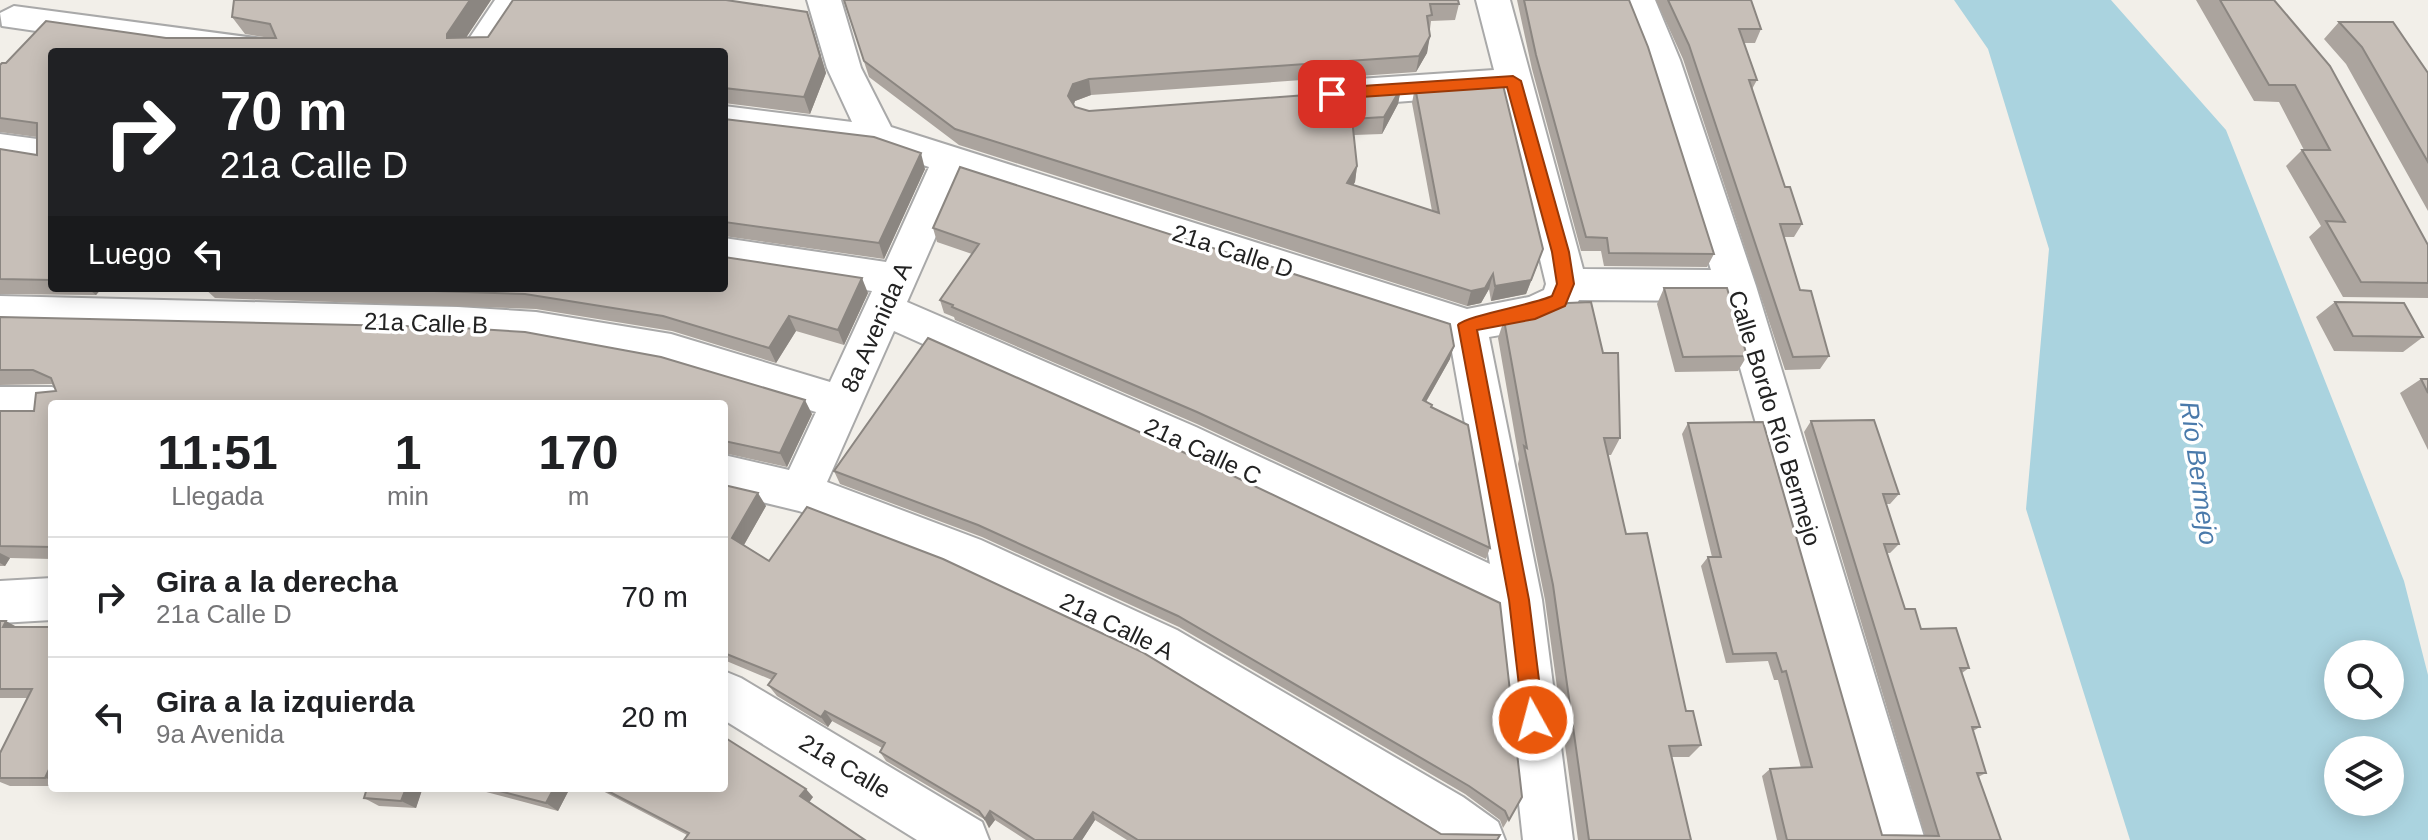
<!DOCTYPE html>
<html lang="es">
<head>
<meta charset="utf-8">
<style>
  :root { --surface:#fff; --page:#f6f6f6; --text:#202124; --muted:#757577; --line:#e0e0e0 }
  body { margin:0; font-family:Helvetica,sans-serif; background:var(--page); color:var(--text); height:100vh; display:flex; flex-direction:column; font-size:30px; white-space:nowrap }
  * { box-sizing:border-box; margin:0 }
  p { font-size:26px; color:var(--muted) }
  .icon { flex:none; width:44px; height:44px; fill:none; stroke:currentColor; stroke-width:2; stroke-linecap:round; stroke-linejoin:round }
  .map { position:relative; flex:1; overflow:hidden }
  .side { position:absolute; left:48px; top:400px; width:680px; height:392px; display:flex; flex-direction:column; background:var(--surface); border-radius:8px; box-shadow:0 4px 20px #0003 }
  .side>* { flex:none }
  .guide { position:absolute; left:48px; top:48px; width:680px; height:244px; border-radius:8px; box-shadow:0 4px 20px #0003; background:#202124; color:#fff; overflow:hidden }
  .buttons { position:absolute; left:2324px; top:640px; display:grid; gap:16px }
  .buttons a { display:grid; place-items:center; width:80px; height:80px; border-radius:50%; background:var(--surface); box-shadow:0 4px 20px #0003; font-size:40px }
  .pin { position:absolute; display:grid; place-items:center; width:68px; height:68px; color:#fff; margin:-34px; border-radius:16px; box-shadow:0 4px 12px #0006 }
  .me { position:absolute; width:88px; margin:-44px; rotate:353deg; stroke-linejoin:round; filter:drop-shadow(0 0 6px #0008) }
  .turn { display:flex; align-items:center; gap:28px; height:168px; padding:0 40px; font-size:36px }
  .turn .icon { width:104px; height:104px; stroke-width:2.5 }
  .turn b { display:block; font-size:56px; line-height:68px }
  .then { display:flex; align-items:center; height:76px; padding:0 40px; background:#0003; gap:16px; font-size:30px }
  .eta { display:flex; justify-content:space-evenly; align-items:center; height:136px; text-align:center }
  .eta b { font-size:48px; font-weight:700; line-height:56px }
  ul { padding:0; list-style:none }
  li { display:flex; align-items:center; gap:24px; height:120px; padding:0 40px; border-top:2px solid var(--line) }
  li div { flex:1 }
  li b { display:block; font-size:30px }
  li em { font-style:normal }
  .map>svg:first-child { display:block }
  .water { fill:#aad3df; fill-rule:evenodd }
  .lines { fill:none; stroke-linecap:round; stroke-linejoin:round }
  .street-casing { stroke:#a9a9a9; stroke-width:4 }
  .street { fill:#fff; fill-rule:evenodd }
  .wall { fill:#aba49e }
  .shaded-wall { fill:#8b8681 }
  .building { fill:#c7bfb8; stroke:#8b8681; stroke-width:2 }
  .route { fill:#ea580c; stroke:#983908; stroke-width:2 }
  .labels { text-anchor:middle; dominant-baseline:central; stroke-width:7; stroke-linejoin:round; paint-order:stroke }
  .street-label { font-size:24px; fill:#222; stroke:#fff }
  .water-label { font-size:26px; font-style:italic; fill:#4a7aab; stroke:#fff }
</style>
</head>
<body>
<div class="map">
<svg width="2428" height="840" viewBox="0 0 2428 840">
  <rect width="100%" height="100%" fill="#f2efe9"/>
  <!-- water -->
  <path class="water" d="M1954,0H2111L2226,130L2404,581L2428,675V840H2130L2026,509L2049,249L1988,49ZM2338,654H2390V706H2338ZM2338,750H2390V802H2338Z"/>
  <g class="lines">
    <defs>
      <path id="street" d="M495,0H530L495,52H460Z
        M807,0H841L861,68L891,127L1467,309L1529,297L1544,290L1546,284L1500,94L1343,106L1330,102L1325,93L1330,84L1343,80L1494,70L1476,0H1510L1583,269L1711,270L1646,60L1621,0H1655L1680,60L1756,286L1925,840H1875L1721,301L1579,300C1565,329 1519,331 1489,337L1542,600L1573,840H1523L1498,612L1166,453L894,331L827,482L981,540L1177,630L1463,797L1498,822L1505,840H1438L1145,660L949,568L799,511L724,493V455L789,470L816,412L671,368L536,344L458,339L0,328V296L458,307L536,312L671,334L830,382L872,291L724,268V238L886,262L929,167L876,149L835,147L724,132V106L852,122L827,68ZM962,177L1449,335L1490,564L1196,427L907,302Z
        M14,6L270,40L282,43L287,52H180L2,26L0,13Z
        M0,134L52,141V169L0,160Z
        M0,387H52L67,393L72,404H52V423H0Z
        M52,578V620L0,623V581Z
        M724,671L741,678L982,822L989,840H917L724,720Z"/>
    </defs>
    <!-- street casing -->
    <use href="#street" class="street-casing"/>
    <!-- street -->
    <use href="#street" class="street"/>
  </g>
  <!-- wall -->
  <path class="wall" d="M234,0H491L466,37H488L513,0H727L807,12L826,73L810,114L724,103V52H52V288H102L96,295L0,294V149L37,155V137L0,132V65L2,63H6L46,21L166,38H270L245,34L232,17Z
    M844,0L1459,4L1455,20L1431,21L1427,53L1416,72L1091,95L1075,101L1074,105L1075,107L1089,111L1401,88L1398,104L1382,134L1354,135L1357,166L1355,182L1353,185L1432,211L1412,103L1415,87L1538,264L1526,294L1491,301L1489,289L1481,303L1467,306L959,145L869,77Z
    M1517,0H1629L1714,254L1707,267L1604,266L1601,251H1581L1532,69Z
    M1656,0H1751L1761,29L1755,43H1744L1757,80L1752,89L1785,187L1802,224L1794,237H1784L1800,290L1829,356L1820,369L1785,370L1683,59Z
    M2196,0H2274L2428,245V298L2343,297L2309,237L2321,226L2286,166L2302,150H2304L2279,102L2254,101Z
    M2339,22L2428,73V211L2346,64L2324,39Z
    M724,119L925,169L884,259L724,236Z
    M933,228L1450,359L1426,402L1432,405V408L1490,548L1486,559L1197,424L955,320L954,317L944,313L940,300L972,254L937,242Z
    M204,288H724L868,293L844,345L796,331L776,363L672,331L536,309L215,298Z
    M1664,288L1747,356L1738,371L1675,372L1657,304Z
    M2335,302L2423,337L2403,352L2334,351L2316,317Z
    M0,317L812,414L787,467L724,453V404H52V559L10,558L5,566H0V411H34L56,391L52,384L0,385Z
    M1504,320L1620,438L1611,455H1608L1626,534L1686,711L1701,745L1689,757H1672L1691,840H1578L1545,600L1518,464L1519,459L1498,338Z
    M928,338L1522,797L1503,828L1500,820L1465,794L1179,627L982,537L840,484L834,471Z
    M2421,379H2428V450L2400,393Z
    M1811,421L1899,494L1890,504H1886L1899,544L1890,553H1887L1905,609L1921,629L1969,668L1962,673L1980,727L1973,731L1986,773L1978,777L2001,840H1777L1762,776L1770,769L1801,768L1778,680H1774L1768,661L1726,663L1701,566L1708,557H1712L1682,434L1688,423L1882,835H1925L1804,432Z
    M724,485L766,506L744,545L769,561L1441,834L1497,840H1127L1095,820L1082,840H1026L995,820L989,828L984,819L886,761L880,752L882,748L832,721L828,727L777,696L768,685L772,680L724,660Z
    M0,621L17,627H52V786H10L0,782V753L27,698H0Z
    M367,788H429V790H422L416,808L379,806L364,798Z
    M471,788H570L558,811Z
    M597,788H724L813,797L809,802L687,835Z"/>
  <!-- shaded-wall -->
  <path class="shaded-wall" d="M470,0H491L458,50L447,38V34Z
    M813,29L826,73L810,114L804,97Z
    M1430,36L1427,53L1416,72L1419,56Z
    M1089,79L1091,95L1075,101L1070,112L1068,96L1073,84Z
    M1401,88L1398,104L1382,134L1384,117Z
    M921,153L925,169L884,259L879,243Z
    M1357,166L1355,182L1345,199L1347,183Z
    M1543,249L1526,294L1491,301L1495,286Z
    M1493,274L1489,289L1481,303L1467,306L1471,291Z
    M862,278L868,293L844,345L838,330Z
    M87,288H102L96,295Z
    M789,316L796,331L776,363L769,348Z
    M1454,346L1450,359L1420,412L1423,400Z
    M805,400L812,414L787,467L780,453Z
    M758,493L766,506L741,550L732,538Z
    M0,553L10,558L5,566L0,563Z
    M6,621L26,632L3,627Z
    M825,711L832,721L828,727L821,717Z
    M52,763V780L45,778Z
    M406,788H420L422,790L416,808L401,801Z
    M554,788H570L558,811L546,803Z
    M806,789L813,797L808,804L800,796Z
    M990,811L995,820L989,828L985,819Z
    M1093,812L1095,820L1082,840H1073Z"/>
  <!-- building -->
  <path class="building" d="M234,0H470L447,34V38L488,37L513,0H726L807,12L820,56L804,97L724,88V52H52V280L0,279V149L37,155V123L0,118V65L2,63H6L46,21L166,38H276L270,24L232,17Z
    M844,0H1458L1459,4H1430L1432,15L1427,16L1430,36L1419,56L1089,79L1073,84L1068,96L1075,107L1089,111L1401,88L1384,117L1352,119L1357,166L1347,183L1439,213L1415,87L1502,81L1543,249L1531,280L1495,286L1493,274L1485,288L1471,291L955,129L864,61Z
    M1524,0H1629L1648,47L1714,254L1609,253L1607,238L1586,237L1536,55Z
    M1668,0H1751L1761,29H1739L1757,80H1749L1785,187H1790L1802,224H1780L1800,290L1811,291L1829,356L1793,357L1689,45Z
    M2220,0H2274L2330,66L2428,245V283L2361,282L2326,221L2345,222L2302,150H2330L2295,85H2269Z
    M2339,22H2393L2428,73V162L2362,47Z
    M724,119L874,137L921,153L879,243L724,222Z
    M960,167L1450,324L1454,346L1423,400L1432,405L1431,407L1468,425L1490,548L1197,412L952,307L953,305L940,300L979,244L933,228Z
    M724,257L862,278L838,330L789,316L769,348L663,316L525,294L343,288H724Z
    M1664,288H1727L1747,356L1683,357Z
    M1591,302L1603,353H1618L1620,438H1604L1626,534L1647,533L1686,711H1693L1701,745L1669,746L1691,840H1589L1553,585L1524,446L1527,448L1504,320L1548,311L1568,303Z
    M2335,302L2404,303L2423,337L2353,336Z
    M0,317L446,327L525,332L661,357L805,400L780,453L724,441V404H52V547L0,546V411H34L36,393L56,391L51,378L33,370H0Z
    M928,338L1164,443L1500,603L1522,797L1509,820L1505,811L1469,786L1178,616L978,525L834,471Z
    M2421,379H2428V393Z
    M1874,420L1899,494H1883L1899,544H1884L1905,609H1915L1921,629L1956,628L1969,668H1960L1980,727H1972L1986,773H1977L2001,840H1787L1770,769L1812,767L1786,671L1782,672L1776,653L1733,654L1708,557H1721L1688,423L1763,422L1882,835L1939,836L1811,421Z
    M724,485L758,493L732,538L769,561L807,507L943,559L1142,652L1441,834L1500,835L1497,840H1138L1093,812L1073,840H1035L990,811L985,819L979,811L880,752L885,743L825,711L821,717L768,685L776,674L724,653Z
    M0,621H6L3,627H52V763L45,778H0V753L32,689H0Z
    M724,737L806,789L800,796L865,840H684L689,833L602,788H724Z
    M367,788H406L401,801L364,798Z
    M488,788H554L546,803Z"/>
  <!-- route -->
  <path class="route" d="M1513,76L1521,81L1569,252L1574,284L1565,306L1535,319L1477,330L1529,600L1544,720L1541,727L1533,730L1526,727L1523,720L1509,600L1458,325C1464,316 1533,305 1552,296L1557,284L1552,252L1507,87L1332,99L1325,94L1332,88Z"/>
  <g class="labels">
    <!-- street labels -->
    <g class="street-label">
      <text transform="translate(1233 251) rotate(18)">21a Calle D</text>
      <text transform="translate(426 323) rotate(2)">21a Calle B</text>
      <text transform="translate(876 327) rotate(-66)">8a Avenida A</text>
      <text transform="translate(1775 418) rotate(73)">Calle Bordo Río Bermejo</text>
      <text transform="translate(1203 451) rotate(25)">21a Calle C</text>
      <text transform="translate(1117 626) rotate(26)">21a Calle A</text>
      <text transform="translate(845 766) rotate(31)">21a Calle</text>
    </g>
    <!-- water labels -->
    <g class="water-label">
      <text transform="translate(2199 473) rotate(82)">Río Bermejo</text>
    </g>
  </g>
</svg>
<div class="buttons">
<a><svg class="icon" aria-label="search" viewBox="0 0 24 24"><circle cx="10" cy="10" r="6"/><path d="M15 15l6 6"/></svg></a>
<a><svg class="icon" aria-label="layers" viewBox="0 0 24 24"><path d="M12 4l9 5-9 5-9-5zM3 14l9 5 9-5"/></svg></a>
</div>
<div class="pin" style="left:1332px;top:94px;background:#d93025"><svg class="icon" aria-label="arrive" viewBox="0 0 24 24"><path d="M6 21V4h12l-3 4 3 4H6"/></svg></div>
<svg class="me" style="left:1533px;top:720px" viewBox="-20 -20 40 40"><circle r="17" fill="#ea580c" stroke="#fff" stroke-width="3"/><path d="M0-11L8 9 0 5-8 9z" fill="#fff"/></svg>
<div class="guide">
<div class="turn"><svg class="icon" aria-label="right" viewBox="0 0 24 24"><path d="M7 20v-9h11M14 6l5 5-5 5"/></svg><div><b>70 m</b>21a Calle D</div></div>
<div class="then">Luego<svg class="icon" aria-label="left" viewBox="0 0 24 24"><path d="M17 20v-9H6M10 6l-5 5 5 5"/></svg></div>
</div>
<section class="side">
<div class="eta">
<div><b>11:51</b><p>Llegada</p></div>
<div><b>1</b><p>min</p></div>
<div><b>170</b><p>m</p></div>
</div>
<ul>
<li><svg class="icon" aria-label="right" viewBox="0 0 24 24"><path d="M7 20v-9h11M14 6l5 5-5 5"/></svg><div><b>Gira a la derecha</b><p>21a Calle D</p></div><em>70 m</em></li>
<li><svg class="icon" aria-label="left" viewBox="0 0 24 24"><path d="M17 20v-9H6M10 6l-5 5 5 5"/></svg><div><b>Gira a la izquierda</b><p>9a Avenida</p></div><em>20 m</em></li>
</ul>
</section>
</div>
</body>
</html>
